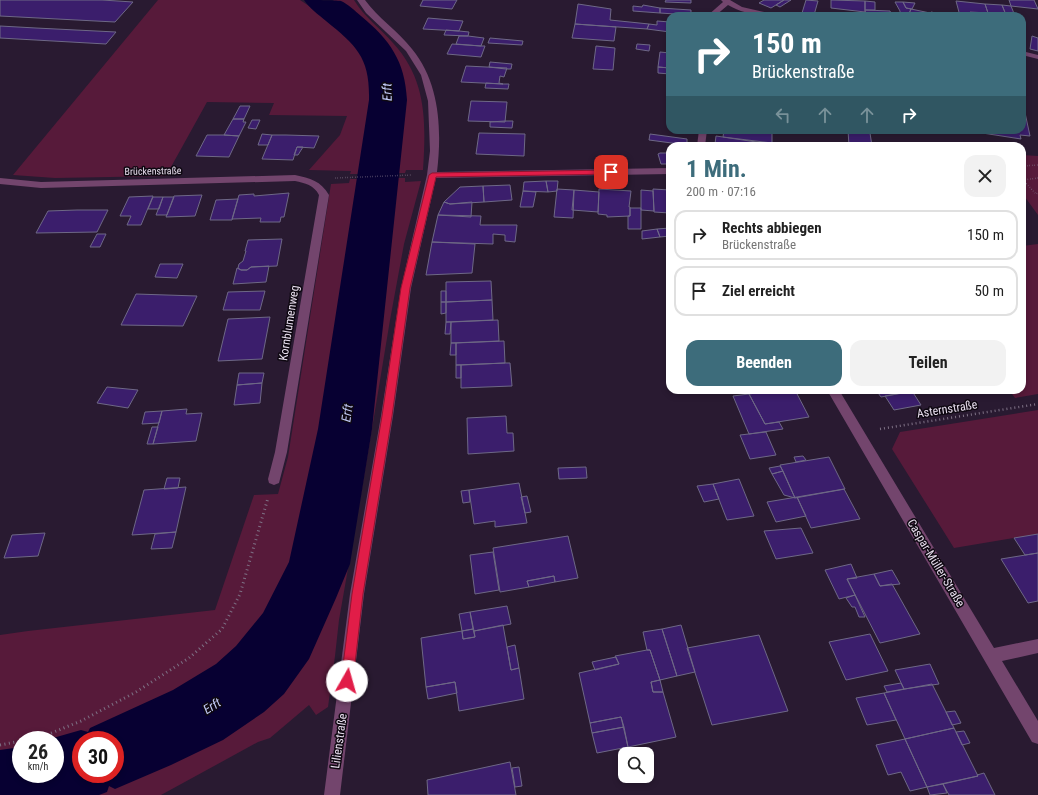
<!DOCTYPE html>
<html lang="de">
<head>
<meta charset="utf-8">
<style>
  :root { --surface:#fff; --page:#f2f2f2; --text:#222; --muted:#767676; --line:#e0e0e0; --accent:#3d6c7b }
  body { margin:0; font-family:"Roboto Condensed",sans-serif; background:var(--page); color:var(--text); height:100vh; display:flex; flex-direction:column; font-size:15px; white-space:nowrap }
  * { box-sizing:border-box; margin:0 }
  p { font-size:13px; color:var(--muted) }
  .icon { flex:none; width:22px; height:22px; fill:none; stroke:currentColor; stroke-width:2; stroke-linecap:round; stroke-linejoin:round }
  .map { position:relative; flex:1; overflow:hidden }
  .drawer { position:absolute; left:666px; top:142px; width:360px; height:252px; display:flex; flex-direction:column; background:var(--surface); border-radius:12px; box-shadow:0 2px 6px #0003 }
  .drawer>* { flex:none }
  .banner { position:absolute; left:666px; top:12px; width:360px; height:122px; border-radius:12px; box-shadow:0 2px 6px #0003; background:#3d6c7b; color:#fff; overflow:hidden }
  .controls { position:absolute; left:618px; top:747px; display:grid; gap:8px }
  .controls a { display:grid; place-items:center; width:36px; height:36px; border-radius:8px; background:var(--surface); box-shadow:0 2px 6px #0003; font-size:20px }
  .speed { position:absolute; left:12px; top:731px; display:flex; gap:8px; font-size:20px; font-weight:700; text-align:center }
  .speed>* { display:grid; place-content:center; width:52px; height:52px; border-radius:50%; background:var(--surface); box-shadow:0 2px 6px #0003; line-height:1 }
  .speed small { font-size:10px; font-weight:400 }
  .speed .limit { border:6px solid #d22; background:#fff; color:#111 }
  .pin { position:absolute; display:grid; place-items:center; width:34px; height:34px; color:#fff; margin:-17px; border-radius:8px; box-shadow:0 2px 6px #0006 }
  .me { position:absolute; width:44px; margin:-22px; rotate:7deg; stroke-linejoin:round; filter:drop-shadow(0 0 3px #0008) }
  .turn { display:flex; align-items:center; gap:14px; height:84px; padding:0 20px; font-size:18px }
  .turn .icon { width:52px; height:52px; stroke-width:2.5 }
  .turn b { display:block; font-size:28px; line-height:34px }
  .lanes { display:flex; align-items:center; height:38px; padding:0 20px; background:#0003; justify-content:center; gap:20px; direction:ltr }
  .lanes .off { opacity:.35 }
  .round { display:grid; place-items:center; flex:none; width:42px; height:42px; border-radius:12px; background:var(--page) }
  .summary { display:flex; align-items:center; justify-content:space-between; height:68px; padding:0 20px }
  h1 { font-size:24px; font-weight:700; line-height:30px; color:var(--accent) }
  .button { display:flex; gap:8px; margin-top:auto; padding:8px 20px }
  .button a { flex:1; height:46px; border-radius:12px; background:var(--accent); color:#fff; font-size:16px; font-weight:700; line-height:46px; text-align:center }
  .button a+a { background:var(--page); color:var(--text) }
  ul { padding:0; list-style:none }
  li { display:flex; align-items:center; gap:12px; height:50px; margin:0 8px 6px; padding:0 12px; border:2px solid var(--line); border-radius:12px }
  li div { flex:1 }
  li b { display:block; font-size:15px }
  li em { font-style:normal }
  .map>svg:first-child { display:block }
  .green { fill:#571a3a; fill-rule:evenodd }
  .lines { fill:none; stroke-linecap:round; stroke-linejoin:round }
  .river { fill:#070032; fill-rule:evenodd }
  .building { fill:#3b1e6c; stroke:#6e6886 }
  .path-far2 { stroke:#7e7185; stroke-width:1.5; stroke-dasharray:0.5 2; stroke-linecap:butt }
  .path-far1 { stroke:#7e7185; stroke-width:2.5; stroke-dasharray:1 3; stroke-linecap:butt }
  .path { stroke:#7e7185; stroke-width:3; stroke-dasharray:1 3.5; stroke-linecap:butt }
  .street { fill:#73456d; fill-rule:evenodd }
  .route { fill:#e11d48; stroke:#92132f }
  .labels { text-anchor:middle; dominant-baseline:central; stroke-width:3; stroke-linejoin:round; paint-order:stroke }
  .far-street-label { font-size:10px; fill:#e9dfef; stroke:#0e0811 }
  .street-label { font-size:12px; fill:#e9dfef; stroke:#0e0811 }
  .water-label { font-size:13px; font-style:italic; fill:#c3cbf8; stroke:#0e0811 }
</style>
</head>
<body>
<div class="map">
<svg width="1038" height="795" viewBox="0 0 1038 795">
  <rect width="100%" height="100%" fill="#291a31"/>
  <!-- green -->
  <path class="green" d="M158,0H300L345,30L371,55L377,66L379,76L377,113L372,146L371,174H350L351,171L309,170L340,135L347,116L269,115L274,103L207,102L166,176L55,178L13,175Z
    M333,0H354C364,17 380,28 393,43C427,80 426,122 423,170H406L405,173H389L398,96C396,45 362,34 333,0Z
    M1022,155L1038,156V215L1022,193Z
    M385,178H405V182L421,181L404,244L390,320L363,483L339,620L335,656L328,707L316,715L309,705L270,738L258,742L161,795H0V635L28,631L215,610L254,495L278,494L288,457L331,184L349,183L350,179H364L354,260L355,288L327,445V470L319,513L307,555L296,588L281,619L266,642L237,676L217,689L155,724L115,741L81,740V774H115V744L171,746L216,719L261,684L278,664L296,638L310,612L324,577L334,544L352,458L368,355L373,291L382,213ZM21,740H55V774H21Z
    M1038,244V394L1015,398L1009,390H1022V246Z
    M1038,410V534L954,548L892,449L900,432Z"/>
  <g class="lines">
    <!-- river -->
    <path class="river" d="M304,0C312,0 335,0 341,1C348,4 355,11 361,16C390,40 405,61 407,100L372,429L350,564L336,598L309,659L284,694L264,712L223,740L171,765L115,789L109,786L107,792L99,795H0V750L21,747V774H55V740H46L81,730L88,732L90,728L173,690L216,664L236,646L263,613L289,562L318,429L369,100C370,58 357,46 326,21C318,14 310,9 304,0ZM81,740H115V774H81Z"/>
  </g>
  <!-- building -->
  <path class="building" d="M0,0H102L133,2L115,22L0,16Z
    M423,0H457L452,9L420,6Z
    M666,0H691V3L665,2Z
    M764,0H784L771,8L759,3Z
    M784,0H791L780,7L776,5Z
    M806,0L818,1L814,15L802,13Z
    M831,0L865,1V12L831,8Z
    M1009,0H1034L1038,9L1011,6Z
    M865,1L875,2V10H865Z
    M956,1L985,4L988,13L970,12L972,16H960Z
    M895,2H903L906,8L911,9L908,16H900V11Z
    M903,2L915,3L912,9L906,8Z
    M578,4L611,9L610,20L649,24L647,29L575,24Z
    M985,4L1002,5L1006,15L988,13Z
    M643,5L660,8V13L633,11V6L642,7Z
    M1002,5L1011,6L1015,16L1006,15Z
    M660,8L691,10V15L660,13Z
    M911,9L930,13V16H908Z
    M865,10L890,11L892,16L866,15Z
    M931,12L951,16H930Z
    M428,18L463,21L459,31L423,29Z
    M657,21L670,22V32L647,29L649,24L657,25Z
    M575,24L616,27L614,41L572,38Z
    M0,26L36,28L116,32L106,44L0,38Z
    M446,30L459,31L469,32L468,36L444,35Z
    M459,36H468L484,38L481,46L456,44Z
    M1032,36L1038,38V51L1030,49Z
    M490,38L523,41L522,45L488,43Z
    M452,44L481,46H485L481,57L447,54Z
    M637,44L650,45L649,51L636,49Z
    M596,46L615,48L613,70L593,69Z
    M660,52L670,53V68L658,67Z
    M490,62L512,64L511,69H506L489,67Z
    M466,66L507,68L504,77L500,76L499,83L503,84L461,82Z
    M658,67L670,68V74L658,73Z
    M486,83L503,84H509L508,89L485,88Z
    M471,101L507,102L505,122L468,121Z
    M240,106H250L244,119H233Z
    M1022,108H1024L1030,136L1020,135L1021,139L963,130H1022Z
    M233,119H244L243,122H246L239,136L224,135Z
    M252,120H260L256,129L248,128Z
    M505,121H513L512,128L490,127V122Z
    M724,130H772V143L723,137Z
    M848,130L870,133L872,146H849Z
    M479,133L525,134L524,156L476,154Z
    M262,134L272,135L268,145H258Z
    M650,134L687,139V145L649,140Z
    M207,135H224L239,136L229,157L196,156Z
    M272,135H286L319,136L314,148L297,147L293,160L262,159Z
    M716,136L763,143V146H728L715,144Z
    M297,147H303L298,155H294Z
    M660,153H670V164H661L658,154Z
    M546,181L548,192L523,191L524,182Z
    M546,181H558L557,191L548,192Z
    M510,185L512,200L484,202L483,186Z
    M483,186L484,202L450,204L444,202L460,187Z
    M557,189L574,190L573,218L554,217Z
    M599,189L631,191L629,207H630V216L607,217V215L598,214Z
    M653,189L670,190V213L654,212Z
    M574,190L599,192L598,212L572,210Z
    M641,190L653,191L654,211L641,210Z
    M523,191L536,192L533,207H520Z
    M289,193L284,217H281L280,222H260L261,218L232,219L239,195L254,194V196Z
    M202,195L195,216L166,217L174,196Z
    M153,196L141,225H127L131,216H120L129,197Z
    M153,197H163L159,209H148Z
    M163,197H174L167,215H156Z
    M238,199L232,220H210L216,200Z
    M444,202L450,204L472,202L471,217L438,215Z
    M630,208H641V229H628V216H630Z
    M77,210H108L97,232L36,233L48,211Z
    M438,215L481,216L480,225H517L515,242L505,241V235L493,234V244L432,242Z
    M670,228V236L660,237L657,229Z
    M657,229L660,237L642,239V231Z
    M97,234H106L100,247H90Z
    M282,239L277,266L251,267L247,270H241L238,268L239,264L243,261L246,251H245L248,240Z
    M432,242L475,244L472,273L426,275Z
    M160,264H183L177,278L155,277Z
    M269,266L266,282L233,284L237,268L241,270H247L251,267Z
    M491,281L492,300L446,302V282Z
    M265,291L260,310H223L228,292Z
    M441,291H446V302H441Z
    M136,294L197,296L183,326L121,325Z
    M492,300L493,320L446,322V302Z
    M441,302H446V313L441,314Z
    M270,317L262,359L218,361L228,319Z
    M498,320L499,341L451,343V322Z
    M446,322H451L450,334H445Z
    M504,341L505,363L456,365V343Z
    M451,343H456V355H450Z
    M505,363H510L512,386L461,388V365Z
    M456,365H461V378H456Z
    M239,373H264L262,383L237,385Z
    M262,383L260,403L234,405L237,385Z
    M107,387L138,390L128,408L97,403Z
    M778,390H795L809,417L765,424L749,394Z
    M876,390H919L881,397Z
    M912,391L921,405L894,410L885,396Z
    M749,394L765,424L779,422L783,429L749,434L733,396Z
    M187,409L186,414L202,413L196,441L153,444L162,411Z
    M162,411L159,423L142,424L145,412Z
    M506,416L507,433H513L514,451L468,454L467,418Z
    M152,427H158L153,444H147Z
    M766,432L776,455L750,459L740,435Z
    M803,456L806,460L796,462L794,457Z
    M829,457L845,489L795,498L780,465Z
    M780,466L783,471L772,474L769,468Z
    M586,467L587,478L559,479L558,468Z
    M783,471L795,498L784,495L772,474Z
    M167,478H180L178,488L164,489Z
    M739,479L754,516L727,520L713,484Z
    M519,483L527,523L495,527V521L474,524L469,490Z
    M713,484L719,499L704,502L697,486Z
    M186,487L176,532L132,535L144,490Z
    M844,489L860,519L811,528L797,497Z
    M469,490L470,502L463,503L461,491Z
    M527,496L531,512L525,513L521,497Z
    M797,497L806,516L776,522L767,502Z
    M801,528L813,553L776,559L764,531Z
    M176,532L172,548L151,549L155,534Z
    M45,533L38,556L4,558L12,535Z
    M1038,534V553L1025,555L1014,538Z
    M568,536L578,578L555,582L554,576L527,581L529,587L500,592L493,548Z
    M493,552L499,590L475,594L470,555Z
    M1038,553V601L1028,603L1001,559Z
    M851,564L857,578L847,579L855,595L839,599L825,570Z
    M892,570L900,584L880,586L874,574Z
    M874,574L880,586L892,584L920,634L880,643L847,579Z
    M554,576L555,582L529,587L527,581Z
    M855,595L865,617H859L855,607H852L846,598Z
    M507,606L511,624L474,631L470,612Z
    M470,612L473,629L462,631L459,614Z
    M503,625L511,670L519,668L524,699L459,711L455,682L426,687L421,638L462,631L463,639L475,637L474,631Z
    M681,625L695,672L677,676L662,629Z
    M473,629L475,637L463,639L462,631Z
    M662,629L677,676L660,680L650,650H647L643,632Z
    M870,634L888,671L846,680L829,642Z
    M759,635L788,711L712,725L687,648Z
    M515,645L519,668L511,670L507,647Z
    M647,650H650L660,680L651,682L653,692H663L676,737L628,747L621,717L590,723L579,673L619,664L615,656Z
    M616,657L619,664L595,670L592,662Z
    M930,664L939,684L904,689L895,670Z
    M660,680L663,692H653L651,682Z
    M455,682L457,693L428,699L426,687Z
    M901,683L904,689L887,692L884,686Z
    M932,684L954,728L905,739L884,693Z
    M884,693L896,720L867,725L856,698Z
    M955,711L961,723L952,725L946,712Z
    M621,717L624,727L592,733L590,723Z
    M624,727L628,747L597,753L592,733Z
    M954,728L978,776L927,787L905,739Z
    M964,731L970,743L962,745L956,732Z
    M905,739L927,787L910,791L901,772L888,775L876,745Z
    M510,762L516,795H428L427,780Z
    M519,767L522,786L515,787L512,768Z
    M984,773L995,795H949L943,784L978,776L977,775Z
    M943,784L947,793L930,795L927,787Z"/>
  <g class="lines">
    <!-- path-far2 -->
    <path class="path-far2" d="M1022,166L1038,165
      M335,178L412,175
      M1038,178L1023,180L1036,194L1038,193"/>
    <!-- path-far1 -->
    <path class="path-far1" d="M880,429L1038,404"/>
    <!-- path -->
    <path class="path" d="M25,740L44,736L81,721L136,692L189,658L222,629L240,594L268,498
      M0,745L21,741"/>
    <!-- street -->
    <path class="street" d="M357,0H365C378,18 398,31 412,49C440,83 442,130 437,172L670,168V174L436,178L411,288L393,416L364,594L340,795H324L350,594L381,416L401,288L427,175L430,151L428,101L421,75L406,51L366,13Z
      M721,0H730L742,7L773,14L774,16C757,16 742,13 728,5L715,16H707L723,2Z
      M1022,51L1038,55V59L1022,55Z
      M699,130H707L705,146H697Z
      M295,175C310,178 321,181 329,195L287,452L280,479L279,483L274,485L269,483L268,479L275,452L319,195C314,185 305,183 295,181L41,188L0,184V178L41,182Z
      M827,390H839L994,648L1038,639V653L1002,661L1038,721V744L1032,742Z"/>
  </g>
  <!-- route -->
  <path class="route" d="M611,170L613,171V174L436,177L410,288L392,416L363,594L353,681L351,685L347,687L343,685L341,681L352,594L382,416L401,288L429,175L432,173Z"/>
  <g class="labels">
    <!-- far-street labels -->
    <g class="far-street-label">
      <text transform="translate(153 171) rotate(-1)">Brückenstraße</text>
    </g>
    <!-- street labels -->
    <g class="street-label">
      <text transform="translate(289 323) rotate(-81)">Kornblumenweg</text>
      <text transform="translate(947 409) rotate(-9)">Asternstraße</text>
      <text transform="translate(936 563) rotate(59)">Caspar-Müller-Straße</text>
      <text transform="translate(339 741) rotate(-82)">Lilienstraße</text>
    </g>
    <!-- water labels -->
    <g class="water-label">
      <text transform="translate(387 92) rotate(-91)">Erft</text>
      <text transform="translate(347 413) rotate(-82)">Erft</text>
      <text transform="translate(212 706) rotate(-32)">Erft</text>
    </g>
  </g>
</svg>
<div class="controls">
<a><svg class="icon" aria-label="search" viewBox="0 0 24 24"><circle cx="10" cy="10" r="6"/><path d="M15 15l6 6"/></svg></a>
</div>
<div class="speed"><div>26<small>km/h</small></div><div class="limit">30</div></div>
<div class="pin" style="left:611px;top:172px;background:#d93025"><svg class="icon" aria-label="arrive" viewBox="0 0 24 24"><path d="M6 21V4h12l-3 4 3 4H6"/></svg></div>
<svg class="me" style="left:347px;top:681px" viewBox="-20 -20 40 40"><circle r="19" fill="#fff"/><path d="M0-13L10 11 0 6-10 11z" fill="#e11d48"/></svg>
<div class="banner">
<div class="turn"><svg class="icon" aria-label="right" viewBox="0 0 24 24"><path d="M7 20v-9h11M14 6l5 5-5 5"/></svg><div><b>150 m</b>Brückenstraße</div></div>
<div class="lanes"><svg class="icon off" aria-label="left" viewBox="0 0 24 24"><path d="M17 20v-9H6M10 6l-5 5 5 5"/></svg><svg class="icon off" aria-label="ahead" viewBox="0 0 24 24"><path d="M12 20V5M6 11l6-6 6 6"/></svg><svg class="icon off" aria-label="ahead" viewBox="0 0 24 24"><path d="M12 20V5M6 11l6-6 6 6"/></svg><svg class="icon" aria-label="right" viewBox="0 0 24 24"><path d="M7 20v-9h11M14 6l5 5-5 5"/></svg></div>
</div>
<section class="drawer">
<div class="summary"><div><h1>1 Min.</h1><p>200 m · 07:16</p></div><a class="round"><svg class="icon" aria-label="close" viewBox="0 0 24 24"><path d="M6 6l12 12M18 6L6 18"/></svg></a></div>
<ul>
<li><svg class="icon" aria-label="right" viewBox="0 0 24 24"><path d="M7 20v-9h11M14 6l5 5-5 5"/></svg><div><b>Rechts abbiegen</b><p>Brückenstraße</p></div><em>150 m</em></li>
<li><svg class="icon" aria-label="arrive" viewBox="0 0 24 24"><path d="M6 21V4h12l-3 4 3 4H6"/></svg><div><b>Ziel erreicht</b></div><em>50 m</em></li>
</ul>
<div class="button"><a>Beenden</a><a>Teilen</a></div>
</section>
</div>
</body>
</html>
